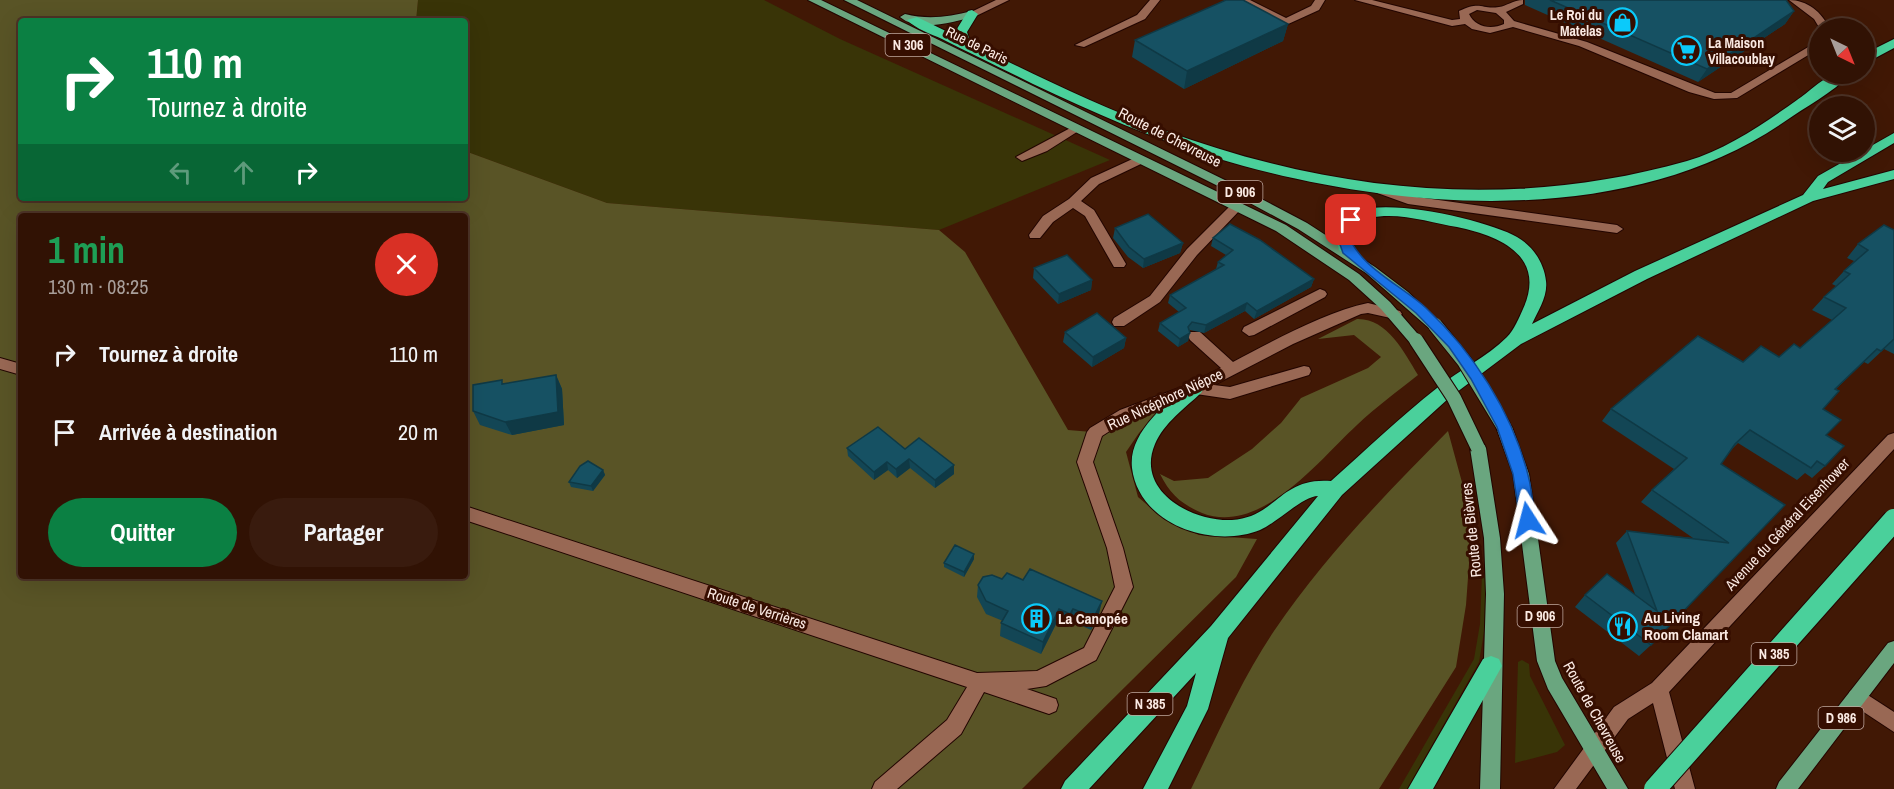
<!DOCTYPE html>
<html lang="fr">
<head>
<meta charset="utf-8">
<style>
  :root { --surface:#311204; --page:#391b0e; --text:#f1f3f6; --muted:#a89e9a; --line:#4c3226; --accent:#0b8043 }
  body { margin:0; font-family:"Archivo Narrow",sans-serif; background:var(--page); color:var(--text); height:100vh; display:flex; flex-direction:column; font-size:22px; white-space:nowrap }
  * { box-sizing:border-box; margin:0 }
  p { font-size:20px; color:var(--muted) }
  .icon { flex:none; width:33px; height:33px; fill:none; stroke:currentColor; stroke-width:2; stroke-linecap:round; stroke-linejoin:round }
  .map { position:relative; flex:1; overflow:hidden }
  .panel { position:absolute; left:18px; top:213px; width:450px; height:366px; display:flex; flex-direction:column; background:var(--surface); border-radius:6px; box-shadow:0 6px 24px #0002,0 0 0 2px var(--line) }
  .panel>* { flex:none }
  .guide { position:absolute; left:18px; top:18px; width:450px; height:183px; border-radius:6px; box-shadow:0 6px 24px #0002,0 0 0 2px var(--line); background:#0b8043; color:#fff; overflow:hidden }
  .needle { width:39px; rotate:137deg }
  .buttons { position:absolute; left:1809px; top:18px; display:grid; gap:12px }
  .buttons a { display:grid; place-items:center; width:66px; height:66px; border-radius:50%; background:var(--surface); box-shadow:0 6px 24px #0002,0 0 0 2px var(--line); font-size:30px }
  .pin { position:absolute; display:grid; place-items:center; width:51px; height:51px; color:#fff; margin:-26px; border-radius:12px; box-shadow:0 3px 9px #0006 }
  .me { position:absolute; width:66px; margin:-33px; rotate:351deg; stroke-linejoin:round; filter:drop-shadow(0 0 4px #0008) }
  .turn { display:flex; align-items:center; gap:21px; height:126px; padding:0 30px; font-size:27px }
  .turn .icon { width:78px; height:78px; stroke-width:2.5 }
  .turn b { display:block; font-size:42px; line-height:51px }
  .lanes { display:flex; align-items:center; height:57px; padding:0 30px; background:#0003; justify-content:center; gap:30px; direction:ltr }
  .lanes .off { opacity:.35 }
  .round { display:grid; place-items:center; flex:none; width:63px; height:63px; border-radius:32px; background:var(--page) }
  .head { display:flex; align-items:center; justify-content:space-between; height:102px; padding:0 30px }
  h1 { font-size:36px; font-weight:700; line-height:45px; color:#1e9e55 }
  .action { display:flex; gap:12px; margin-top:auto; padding:12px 30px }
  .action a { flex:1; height:69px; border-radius:36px; background:var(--accent); color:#fff; font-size:24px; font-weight:700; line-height:69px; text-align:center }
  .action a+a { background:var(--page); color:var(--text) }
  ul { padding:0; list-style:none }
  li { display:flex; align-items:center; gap:18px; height:78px; padding:0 30px }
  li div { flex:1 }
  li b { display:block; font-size:22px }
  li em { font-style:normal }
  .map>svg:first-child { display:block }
  .green { fill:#393407 }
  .forest { fill:#595426; fill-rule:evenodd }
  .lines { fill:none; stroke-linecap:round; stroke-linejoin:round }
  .minor-casing { stroke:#220500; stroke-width:2 }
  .major-casing { stroke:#220500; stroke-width:2 }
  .highway-casing { stroke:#220500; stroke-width:2 }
  .minor { fill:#996854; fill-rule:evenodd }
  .major { fill:#6aa67f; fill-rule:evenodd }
  .highway { fill:#4ad09b; fill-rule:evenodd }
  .major-bridge-casing { stroke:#220500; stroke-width:16; stroke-linecap:butt }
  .highway-bridge-casing { stroke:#220500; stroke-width:24; stroke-linecap:butt }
  .major-bridge { stroke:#6aa67f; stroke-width:14 }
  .highway-bridge { stroke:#4ad09b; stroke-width:22 }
  .wall { fill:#134655 }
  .shaded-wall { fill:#0f3945 }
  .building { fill:#165163; stroke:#0f3945; stroke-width:1.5 }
  .route { fill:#1a73e8; stroke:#114b97; stroke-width:1.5 }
  .labels { text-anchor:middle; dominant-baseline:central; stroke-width:6; stroke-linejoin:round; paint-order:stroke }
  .far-poi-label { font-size:14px; font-weight:bold; fill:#fbeae3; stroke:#360e00; text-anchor:end }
  .shield { fill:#360e00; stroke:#c0a89f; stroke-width:1.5 }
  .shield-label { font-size:14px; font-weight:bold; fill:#fbeae3 }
  .far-street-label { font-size:14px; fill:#fbeae3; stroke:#360e00 }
  .street-label { font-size:15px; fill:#fbeae3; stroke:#360e00 }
  .poi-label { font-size:15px; font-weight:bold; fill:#fbeae3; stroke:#360e00; text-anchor:start }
</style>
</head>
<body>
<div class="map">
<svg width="1894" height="789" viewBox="0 0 1894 789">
  <rect width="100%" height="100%" fill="#411805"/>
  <!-- green -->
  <path class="green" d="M418,0H764L840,39L1110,160L939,230L607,203L465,151V21H416Z
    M1482,574L1487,575L1485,626L1479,662L1407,789H1399L1474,659L1480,624Z
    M1522,660L1529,664L1530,676L1565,745L1557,752L1515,763L1518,662Z"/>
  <!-- forest -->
  <path class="forest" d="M0,0H418L416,21H21V198H465V151L607,203L939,230L965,252L1068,430L1104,433L1162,407L1139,433L1126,452L1138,497L1165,520L1199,535L1257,539L1236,577L1022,789H0ZM21,216H465V576H21Z
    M1357,319C1387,318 1404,352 1418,375C1398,391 1376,407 1357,425C1319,460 1261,536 1202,513C1181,504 1170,494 1160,474L1174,481L1208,478L1252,449L1281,423L1301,398L1368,368L1381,357L1354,335L1318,339Z
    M1448,431L1463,486L1470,550L1466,605L1456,667L1379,789H1191C1217,736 1241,680 1274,631C1324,557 1387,493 1448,431Z"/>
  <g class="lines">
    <defs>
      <path id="minor" d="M996,0H1009L976,16L967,14Z
        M1150,0H1160L1145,19L1084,47L1075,45L1137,15Z
        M1237,0H1250L1286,18L1311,6L1315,0H1325L1319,10L1286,25Z
        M1355,0H1372L1452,20L1460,19L1459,11C1482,0 1481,10 1499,7C1507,6 1513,0 1523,0V4L1506,12L1514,21L1587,42L1715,93H1731L1820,40V48L1737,98L1714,99L1689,92L1579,46L1513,27L1490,33L1472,29L1465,24L1452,26ZM1477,10L1496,13L1504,20V24C1491,30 1475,27 1469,14Z
        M1789,0C1807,0 1822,12 1829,28L1820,29L1814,19Z
        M1076,125L1082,128L1080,130L1047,151L1022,161L1016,157Z
        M1139,156L1145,160L1143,163L1099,184L1081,201L1094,210L1126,264L1124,267H1114L1085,216L1073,208L1053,222L1040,238H1030L1029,235L1043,216L1069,199L1091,178Z
        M1373,183L1410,196L1617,225L1623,229L1617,233L1408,204L1369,190V184Z
        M1237,202L1241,203V209L1197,255L1160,302L1124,326H1114L1112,322L1114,318L1150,296L1187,249L1233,203Z
        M1320,289L1325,291L1327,294L1325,297L1254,335L1249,336L1242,331L1244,327Z
        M1368,303L1400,311L1402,314L1395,319L1368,313L1361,314L1293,344L1214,385L1230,387L1304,366L1309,367L1311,371L1309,375L1230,399L1196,394L1130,418L1102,436L1093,462L1123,548L1133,587L1096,660L1046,686L1027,689L1056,699L1058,705L1056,711L1049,714L984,692L961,734L897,789H872L875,782L947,720L967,687L465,520V506L977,673L1037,671L1084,648L1115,587L1107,548L1077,462L1087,432L1090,428L1120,410L1190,384L1221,368L1190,340L1188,336L1190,332H1200L1233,362C1273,341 1325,312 1368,303Z
        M0,358L21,364V375L0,369Z
        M1894,433V449L1669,692L1695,789H1675L1653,703L1628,719L1576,789H1554L1614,707L1652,683L1888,435Z
        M1857,688L1894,712V732L1850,703L1848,697L1850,691Z"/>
      <path id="major" d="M808,0H821L1286,225L1359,274L1390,302L1423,340L1421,344H1411L1381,309L1349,280L1276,231Z
        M844,0H857L1235,185L1307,223L1375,267L1408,292L1442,325L1440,329H1430L1366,273L1298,229L1226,190Z
        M972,11L977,14L976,16C954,22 919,33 900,17L905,14C928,20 949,17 972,11Z
        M1504,421L1509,423L1512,427L1529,474L1555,661L1562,678L1628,789H1607L1548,689L1537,661L1513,474L1496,427L1499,423Z
        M1478,442L1484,444L1486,448L1500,538L1504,594L1500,789H1480L1486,594L1484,538L1470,448L1472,444Z
        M1894,641V663L1798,789H1776L1779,782L1888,643Z"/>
      <path id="highway" d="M972,10L978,14L967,32L971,44C1034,74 1097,106 1163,130C1335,193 1510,211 1687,161C1727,149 1763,124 1797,100C1808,93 1823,77 1836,74C1840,72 1846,74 1850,74C1833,93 1805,107 1784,122C1625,231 1392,211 1216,158C1153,139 1093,112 1033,84C1003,69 972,54 942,39C931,34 916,29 907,20L917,17L956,36L955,32L968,11Z
        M1894,39V48L1864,64V54Z
        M1894,133V143L1828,182L1823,189L1894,170V179L1813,201L1647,279L1521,344L1449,398L1342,495L1228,638L1208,709L1168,789H1143L1187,706L1196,673L1089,789H1061L1065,781L1211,626L1318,496C1303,496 1278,522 1260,530C1213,549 1139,525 1132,468C1128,433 1166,404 1189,383H1201L1204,388L1201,393C1185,408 1164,423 1155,444C1135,491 1192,522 1232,520C1277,517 1279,477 1331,481C1366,450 1400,417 1437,388C1459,370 1487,357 1507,337C1514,330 1519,318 1523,309C1547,256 1500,236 1457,227C1427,222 1382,206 1354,225L1351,233L1355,250L1347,255L1339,250C1337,239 1334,229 1342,220C1365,190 1488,220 1517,237C1533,246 1544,263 1546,281C1548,296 1538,311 1532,324L1635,271L1803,195L1818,176Z
        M1491,656L1499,659L1502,666L1433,789H1408L1483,659Z"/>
    </defs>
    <!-- minor casing -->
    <use href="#minor" class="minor-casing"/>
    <!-- major casing -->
    <use href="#major" class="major-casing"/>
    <!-- highway casing -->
    <use href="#highway" class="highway-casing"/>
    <!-- minor -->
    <use href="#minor" class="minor"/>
    <!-- major -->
    <use href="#major" class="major"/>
    <!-- highway -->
    <use href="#highway" class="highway"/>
    <defs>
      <path id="major-bridge" d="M1435,325L1464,361L1504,427
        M1416,340L1454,398L1478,448"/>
      <path id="highway-bridge" d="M1655,789L1894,520"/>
    </defs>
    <!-- major-bridge casing -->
    <use href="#major-bridge" class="major-bridge-casing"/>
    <!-- highway-bridge casing -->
    <use href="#highway-bridge" class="highway-bridge-casing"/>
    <!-- major-bridge -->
    <use href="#major-bridge" class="major-bridge"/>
    <!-- highway-bridge -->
    <use href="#highway-bridge" class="highway-bridge"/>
  </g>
  <!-- wall -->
  <path class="wall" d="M1525,0H1786L1794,11L1785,24L1698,82L1525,5Z
    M1288,24L1283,41L1184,89L1132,57L1135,40Z
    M1115,228L1183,243L1180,253L1143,268L1128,257L1113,238Z
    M1894,230V354L1884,349L1868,364L1864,362L1836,389L1823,409L1826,435L1825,466L1812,478L1805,473L1797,480L1738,443L1732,449L1721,464L1785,505L1651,645L1639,656L1575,607L1585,595L1635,594L1616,543L1627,531L1693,538L1641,502L1652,490L1674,469L1602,421L1611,409L1743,362L1779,357L1800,348L1832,320L1812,310L1824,297L1836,286L1832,284L1844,271L1854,261L1847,258L1858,244Z
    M1213,238L1314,279L1311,287L1254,319L1245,311L1204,333L1190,330L1188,341L1178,347L1158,331L1160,323L1179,312L1168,303L1170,295L1216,269L1218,262L1226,255L1211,246Z
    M1034,268L1092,280L1091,290L1058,304L1033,278Z
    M1065,332L1126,338L1124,348L1092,367L1063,342Z
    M556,375L562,389L564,425L512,435L480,425L473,411L504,384Z
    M847,448L905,449L954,474L935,488L910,468L897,478L888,470L874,480L848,456Z
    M603,470L605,475L593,491L571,487L569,482Z
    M974,554V559L964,577L944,567V563Z
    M1002,579L1099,614L1091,630L1071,621L1067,626L1057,622L1041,654L1000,636L1001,623L1003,621L986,614L977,597L978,585Z"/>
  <!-- shaded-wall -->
  <path class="shaded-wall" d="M1794,11L1785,24L1698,82L1707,69Z
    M1288,24L1283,41L1184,89L1187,71Z
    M1183,243L1180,253L1143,268L1144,259Z
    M1314,279L1311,287L1254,319L1257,311Z
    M1092,280L1091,290L1058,304L1059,294Z
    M1247,303L1245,311L1204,333L1206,325Z
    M1190,333L1188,341L1178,347L1180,339Z
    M1126,338L1124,348L1092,367L1093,357Z
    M556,375L562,389L564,425L512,435L505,422Z
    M909,459L910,468L897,478L896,469Z
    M887,462L888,470L874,480V472Z
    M954,465V474L935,488V480Z
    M603,470L605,475L593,491L591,486Z
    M974,554V559L964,577V572Z
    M1102,601L1099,614L1091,630L1094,617Z
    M1059,609L1057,622L1041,654L1043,642Z
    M1073,609L1071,621L1067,626L1070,614Z"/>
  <!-- building -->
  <path class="building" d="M1226,0H1243L1288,24L1187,71L1135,40Z
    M1550,0H1786L1794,11L1707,69Z
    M1148,214L1183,243L1144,259L1129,247L1115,228Z
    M1230,224L1260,240L1314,279L1257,311L1247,303L1206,325L1192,322L1188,327L1190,333L1180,339L1160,323L1186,308L1170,295L1224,265L1218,262L1233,250L1213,238Z
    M1884,225L1894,230V339L1881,351L1877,349L1835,389L1839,391L1823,409L1841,420L1826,435L1844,446L1825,466L1817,461L1811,468L1750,430L1735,444L1721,464L1785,505L1651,645L1585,595L1607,574L1657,611L1627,531L1729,543L1652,490L1687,458L1611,409L1698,336L1743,362L1761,346L1779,357L1794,344L1800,348L1846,308L1824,297L1850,274L1844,271L1868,250L1858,244Z
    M1067,255L1092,280L1059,294L1034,268Z
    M1097,313L1126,338L1093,357L1065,332Z
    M556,375L558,412L505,422L473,411V385L502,380V384Z
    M878,427L905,449L919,438L954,465L935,480L909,459L896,469L887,462L874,472L847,448Z
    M588,461L603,470L591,486L569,482L580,466Z
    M955,545L974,554L964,572L944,563Z
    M1030,569L1102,601L1094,617L1073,609L1070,614L1059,609L1043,642L1001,623L1008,611L986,601L978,585L983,577L992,575L1002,579L1007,573L1023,580Z"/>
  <!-- route -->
  <path class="route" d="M1351,216L1357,220L1348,233C1357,266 1401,285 1426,308C1473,352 1512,412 1528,475C1532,490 1533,505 1535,520L1533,525H1522L1520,520L1513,474L1497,427L1471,379L1449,347L1416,313L1343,253L1336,233L1347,217Z"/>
  <!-- icons -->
  <defs>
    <symbol id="shop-ring" viewBox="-11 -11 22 22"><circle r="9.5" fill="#360e00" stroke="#0bcafa" stroke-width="1.5"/><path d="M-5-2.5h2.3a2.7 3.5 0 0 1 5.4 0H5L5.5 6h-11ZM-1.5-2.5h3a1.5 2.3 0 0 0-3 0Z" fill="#0bcafa"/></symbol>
    <symbol id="supermarket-ring" viewBox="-11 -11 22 22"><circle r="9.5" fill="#360e00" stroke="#0bcafa" stroke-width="1.5"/><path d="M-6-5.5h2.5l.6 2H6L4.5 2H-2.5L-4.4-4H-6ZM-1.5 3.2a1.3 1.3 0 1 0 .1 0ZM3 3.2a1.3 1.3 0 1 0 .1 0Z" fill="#0bcafa"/></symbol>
    <symbol id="building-ring" viewBox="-11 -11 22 22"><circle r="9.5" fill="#360e00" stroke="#0bcafa" stroke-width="1.5"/><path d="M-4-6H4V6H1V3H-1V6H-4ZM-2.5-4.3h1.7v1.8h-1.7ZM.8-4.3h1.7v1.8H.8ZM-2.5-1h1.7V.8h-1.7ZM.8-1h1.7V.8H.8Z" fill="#0bcafa"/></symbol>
    <symbol id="restaurant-ring" viewBox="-11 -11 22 22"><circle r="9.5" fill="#360e00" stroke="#0bcafa" stroke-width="1.5"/><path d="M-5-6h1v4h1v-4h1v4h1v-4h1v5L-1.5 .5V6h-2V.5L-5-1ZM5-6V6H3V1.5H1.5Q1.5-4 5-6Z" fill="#0bcafa"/></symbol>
  </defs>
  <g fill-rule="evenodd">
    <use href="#shop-ring" x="1606" y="6" width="33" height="33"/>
    <use href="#supermarket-ring" x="1670" y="34" width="33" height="33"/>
    <use href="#building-ring" x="1020" y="602" width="33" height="33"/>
    <use href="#restaurant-ring" x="1606" y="610" width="33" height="33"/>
  </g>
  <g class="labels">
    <!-- far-poi labels -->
    <g class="far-poi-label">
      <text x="1602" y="15">Le Roi du<tspan x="1602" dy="16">Matelas</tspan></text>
      <text x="1708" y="43" text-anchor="start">La Maison<tspan x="1708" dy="16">Villacoublay</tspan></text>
    </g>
    <!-- shield labels -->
    <g class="shield">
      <rect x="885.5" y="34" width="45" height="22" rx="4.5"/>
      <rect x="1217.5" y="181" width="45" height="22" rx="4.5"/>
      <rect x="1517.5" y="605" width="45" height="22" rx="4.5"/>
      <rect x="1751.5" y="643" width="45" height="22" rx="4.5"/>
      <rect x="1127.5" y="693" width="45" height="22" rx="4.5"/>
      <rect x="1818.5" y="707" width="45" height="22" rx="4.5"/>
    </g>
    <g class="shield-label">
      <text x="908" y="45">N 306</text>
      <text x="1240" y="192">D 906</text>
      <text x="1540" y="616">D 906</text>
      <text x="1774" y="654">N 385</text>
      <text x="1150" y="704">N 385</text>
      <text x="1841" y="718">D 986</text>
    </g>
    <!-- far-street labels -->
    <g class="far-street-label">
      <text transform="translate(977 45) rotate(26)">Rue de Paris</text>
    </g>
    <!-- street labels -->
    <g class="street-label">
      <text transform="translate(1170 137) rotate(27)">Route de Chevreuse</text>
      <text transform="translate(1165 399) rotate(-25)">Rue Nicéphore Niépce</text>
      <text transform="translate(1787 524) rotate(-47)">Avenue du Général Eisenhower</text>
      <text transform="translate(1471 530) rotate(-96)">Route de Bièvres</text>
      <text transform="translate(757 608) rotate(18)">Route de Verrières</text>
      <text transform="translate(1595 712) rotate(61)">Route de Chevreuse</text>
    </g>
    <!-- poi labels -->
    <g class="poi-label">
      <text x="1644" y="617">Au Living<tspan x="1644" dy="17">Room Clamart</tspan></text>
      <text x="1058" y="618">La Canopée</text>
    </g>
  </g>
</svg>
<div class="buttons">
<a><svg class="needle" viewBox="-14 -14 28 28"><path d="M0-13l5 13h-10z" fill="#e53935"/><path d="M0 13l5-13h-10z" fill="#a89e9a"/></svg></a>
<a><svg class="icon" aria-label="layers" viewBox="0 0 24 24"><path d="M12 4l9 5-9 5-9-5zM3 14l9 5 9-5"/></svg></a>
</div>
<div class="pin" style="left:1351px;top:220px;background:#d93025"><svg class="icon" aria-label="arrive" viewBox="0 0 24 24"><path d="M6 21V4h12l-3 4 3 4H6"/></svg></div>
<svg class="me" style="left:1528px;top:520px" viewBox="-20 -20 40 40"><path d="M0-17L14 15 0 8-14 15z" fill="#1a73e8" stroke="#fff" stroke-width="4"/></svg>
<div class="guide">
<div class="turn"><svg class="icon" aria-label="right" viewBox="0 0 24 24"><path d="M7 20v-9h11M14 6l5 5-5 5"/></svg><div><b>110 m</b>Tournez à droite</div></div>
<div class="lanes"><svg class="icon off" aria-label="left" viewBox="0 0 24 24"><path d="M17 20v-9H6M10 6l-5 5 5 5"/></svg><svg class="icon off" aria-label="ahead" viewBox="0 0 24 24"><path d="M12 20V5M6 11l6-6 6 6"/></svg><svg class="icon" aria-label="right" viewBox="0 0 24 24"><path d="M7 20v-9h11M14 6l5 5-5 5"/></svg></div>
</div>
<section class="panel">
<div class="head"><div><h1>1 min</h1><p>130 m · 08:25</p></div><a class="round" style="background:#d93025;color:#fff"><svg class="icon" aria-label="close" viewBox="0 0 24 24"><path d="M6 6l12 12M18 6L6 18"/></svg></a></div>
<ul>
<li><svg class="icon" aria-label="right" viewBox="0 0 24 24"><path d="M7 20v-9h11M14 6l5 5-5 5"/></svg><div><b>Tournez à droite</b></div><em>110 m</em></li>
<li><svg class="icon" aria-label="arrive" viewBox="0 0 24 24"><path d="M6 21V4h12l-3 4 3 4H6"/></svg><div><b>Arrivée à destination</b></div><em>20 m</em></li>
</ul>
<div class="action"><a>Quitter</a><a>Partager</a></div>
</section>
</div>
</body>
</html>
